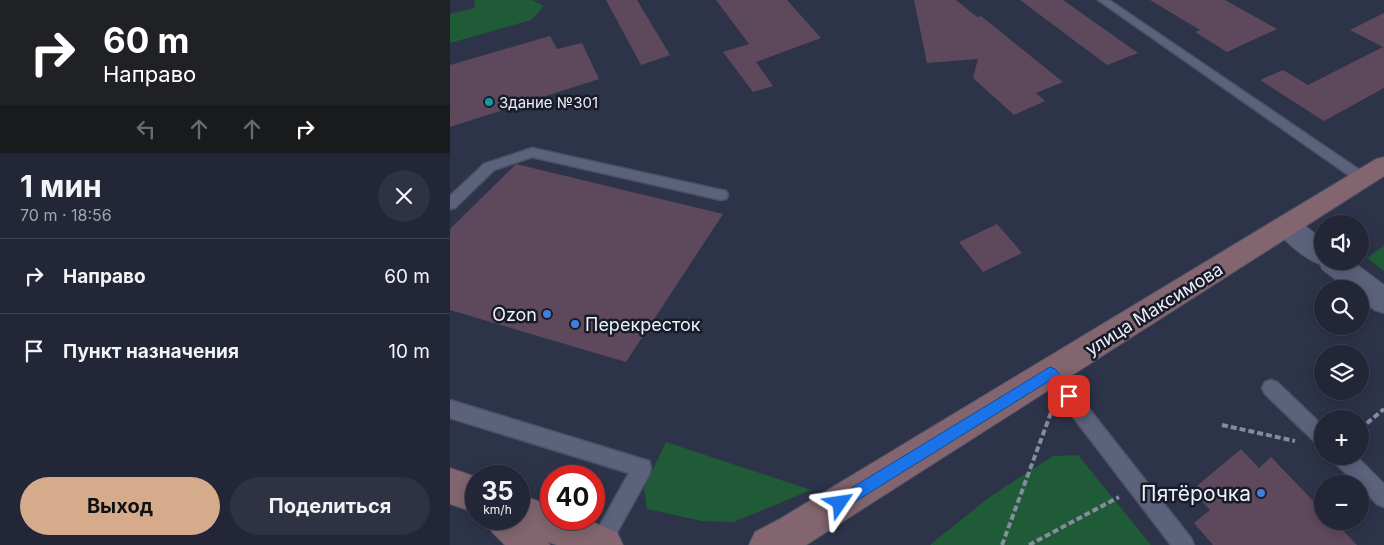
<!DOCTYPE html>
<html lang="ru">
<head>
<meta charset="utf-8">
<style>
  :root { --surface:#222637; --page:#2e3242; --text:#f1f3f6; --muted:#a2a5ad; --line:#3f4352; --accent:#d6ab8b }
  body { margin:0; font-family:Inter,sans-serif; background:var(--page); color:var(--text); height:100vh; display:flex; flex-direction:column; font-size:19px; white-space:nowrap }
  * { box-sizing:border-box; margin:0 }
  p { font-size:16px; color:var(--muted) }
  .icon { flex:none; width:28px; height:28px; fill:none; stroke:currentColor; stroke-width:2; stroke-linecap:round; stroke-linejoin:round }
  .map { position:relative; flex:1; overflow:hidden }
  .side { display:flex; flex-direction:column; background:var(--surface); width:450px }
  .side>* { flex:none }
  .banner { background:#202124; color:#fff; overflow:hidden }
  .controls { position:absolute; left:864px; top:215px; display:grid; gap:10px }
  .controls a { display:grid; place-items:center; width:55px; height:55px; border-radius:50%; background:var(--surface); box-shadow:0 2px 12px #0003,0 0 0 1px var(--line); font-size:25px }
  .speed { position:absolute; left:15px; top:465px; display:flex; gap:10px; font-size:25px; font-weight:700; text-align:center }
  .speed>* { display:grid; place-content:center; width:65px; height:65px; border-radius:50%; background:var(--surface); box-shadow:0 2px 12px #0003,0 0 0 1px var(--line); line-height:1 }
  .speed small { font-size:12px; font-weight:400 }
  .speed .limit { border:8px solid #d22; background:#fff; color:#111 }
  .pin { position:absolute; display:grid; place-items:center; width:42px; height:42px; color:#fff; margin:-21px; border-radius:10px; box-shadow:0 2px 8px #0006 }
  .me { position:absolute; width:55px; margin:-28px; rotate:58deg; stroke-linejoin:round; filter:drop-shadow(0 0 4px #0008) }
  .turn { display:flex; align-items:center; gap:18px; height:105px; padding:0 20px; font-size:22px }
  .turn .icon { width:65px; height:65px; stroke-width:2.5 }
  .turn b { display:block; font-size:35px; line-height:42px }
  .lanes { display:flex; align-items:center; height:48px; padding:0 20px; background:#0003; justify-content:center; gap:25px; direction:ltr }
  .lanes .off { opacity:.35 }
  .round { display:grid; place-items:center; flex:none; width:52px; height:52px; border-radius:26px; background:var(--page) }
  .head { display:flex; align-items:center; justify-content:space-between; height:85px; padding:0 20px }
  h1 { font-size:30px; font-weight:700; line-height:38px }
  .button { display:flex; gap:10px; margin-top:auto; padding:10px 20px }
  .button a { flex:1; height:58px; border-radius:30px; background:var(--accent); color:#111; font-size:20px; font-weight:700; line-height:58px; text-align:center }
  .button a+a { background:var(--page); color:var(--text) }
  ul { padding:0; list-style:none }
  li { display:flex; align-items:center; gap:15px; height:75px; padding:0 20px; border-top:1px solid var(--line) }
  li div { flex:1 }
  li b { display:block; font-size:19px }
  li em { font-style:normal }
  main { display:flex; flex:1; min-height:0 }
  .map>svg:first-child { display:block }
  .green { fill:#205b37 }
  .building { fill:#5e495c }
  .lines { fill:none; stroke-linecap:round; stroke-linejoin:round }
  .lane-casing { stroke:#4d5165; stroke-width:3 }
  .street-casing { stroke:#4d5165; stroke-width:2 }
  .secondary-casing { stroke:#4d5165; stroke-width:2 }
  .path { stroke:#868b9d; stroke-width:4; stroke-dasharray:6 3; stroke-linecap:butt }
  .lane { fill:#5c627c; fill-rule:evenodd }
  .street { fill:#5c627c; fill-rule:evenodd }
  .secondary { fill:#82656e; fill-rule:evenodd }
  .route { fill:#1a73e8; stroke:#114b97 }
  .culture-dot { fill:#0f9aa8; stroke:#191b26; stroke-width:2 }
  .shop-dot { fill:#3f7fe0; stroke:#191b26; stroke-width:2 }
  .labels { text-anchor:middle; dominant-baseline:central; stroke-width:5; stroke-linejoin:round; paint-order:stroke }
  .far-poi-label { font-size:15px; fill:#eaeffd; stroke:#191b26; text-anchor:start }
  .street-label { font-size:18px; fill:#eaeffd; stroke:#191b26 }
  .poi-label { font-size:18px; fill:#eaeffd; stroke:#191b26; text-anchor:end }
  .near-poi-label { font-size:21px; fill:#eaeffd; stroke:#191b26; text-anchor:end }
</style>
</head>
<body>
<main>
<section class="side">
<div class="banner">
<div class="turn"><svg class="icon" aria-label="right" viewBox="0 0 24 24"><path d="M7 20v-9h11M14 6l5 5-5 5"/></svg><div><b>60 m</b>Направо</div></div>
<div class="lanes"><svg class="icon off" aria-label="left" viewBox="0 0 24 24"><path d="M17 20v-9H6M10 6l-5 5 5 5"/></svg><svg class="icon off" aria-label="ahead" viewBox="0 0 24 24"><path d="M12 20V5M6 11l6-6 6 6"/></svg><svg class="icon off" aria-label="ahead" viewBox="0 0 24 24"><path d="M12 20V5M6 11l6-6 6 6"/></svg><svg class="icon" aria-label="right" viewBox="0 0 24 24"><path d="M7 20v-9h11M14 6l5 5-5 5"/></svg></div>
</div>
<div class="head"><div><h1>1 мин</h1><p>70 m · 18:56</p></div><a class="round"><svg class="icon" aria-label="close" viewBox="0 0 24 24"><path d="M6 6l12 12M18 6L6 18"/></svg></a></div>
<ul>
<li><svg class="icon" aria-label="right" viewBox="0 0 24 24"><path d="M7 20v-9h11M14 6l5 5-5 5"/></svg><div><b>Направо</b></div><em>60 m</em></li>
<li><svg class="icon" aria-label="arrive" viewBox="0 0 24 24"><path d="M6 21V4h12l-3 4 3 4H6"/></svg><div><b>Пункт назначения</b></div><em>10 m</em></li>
</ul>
<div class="button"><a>Выход</a><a>Поделиться</a></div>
</section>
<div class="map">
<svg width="934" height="545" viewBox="0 0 934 545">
  <rect width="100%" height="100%" fill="#2d3349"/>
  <!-- green -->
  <path class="green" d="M24,0H82L94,6L81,20L0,43V14L25,8Z
    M934,246V271L917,258Z
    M216,442L361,490L284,522L252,521L197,509L194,488Z
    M628,455L701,545H480L541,496L603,456Z"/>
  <!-- building -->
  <path class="building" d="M156,0H187L220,55L191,65Z
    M266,0H337L371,38L306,62L323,86L303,92L273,52L299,44Z
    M464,0H506L527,17L531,16L613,82L586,93L595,101L564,115L523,78L528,59L477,63Z
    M570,0H613L688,53L657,65Z
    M700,0H775L827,29L777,52L745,32L750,30Z
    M934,13V88L874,121L810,80L833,70L858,85L933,47L900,30Z
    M100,36L107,49L132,43L149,79L0,127V65Z
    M66,164L273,214L176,362L0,310V229Z
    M547,224L572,253L533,272L509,242Z
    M791,449L809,468L821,457L872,510V521H884L907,545H763L744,523L760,510L742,490Z"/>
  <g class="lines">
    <defs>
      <path id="lane" d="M648,0H659L917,175L919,178L917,181H907Z
        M82,148L271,190L276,191L278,195L276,199L271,200L82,157L44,170L5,208L0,209V196L34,164Z
        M600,365L606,367L741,538L744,545H721L594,379L592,373L594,367Z
        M821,380L827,382L872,425V446L866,443L815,394L812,388L815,382Z
        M0,400L199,461L201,468L199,475L160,545H141L140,543L179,473L0,418Z
        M883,456H906L934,484V507L927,504L910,487V484H907L885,463Z"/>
      <path id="street" d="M837,216L846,219L872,239V261H902L934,285V313L924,310L910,299V289H898L872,269L870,264C856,260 831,239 824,226L828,219Z"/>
      <path id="secondary" d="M934,157V176L356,545H299L305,532L328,520L926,159Z
        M0,468L26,477V513L0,504Z
        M69,494L101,506V519H134L167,532L173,545H107L98,542L100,545H55L42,532L37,519H69Z"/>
    </defs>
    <!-- lane casing -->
    <use href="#lane" class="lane-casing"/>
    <!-- street casing -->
    <use href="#street" class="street-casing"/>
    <!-- secondary casing -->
    <use href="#secondary" class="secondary-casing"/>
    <!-- path -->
    <path class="path" d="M772,425L845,441
      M910,429L934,409
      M552,545L602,410
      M579,545L669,497"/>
    <!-- lane -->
    <use href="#lane" class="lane"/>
    <!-- street -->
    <use href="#street" class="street"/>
    <!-- secondary -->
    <use href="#secondary" class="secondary"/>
  </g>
  <!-- route -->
  <path class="route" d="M600,367L605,369L624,392L626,396L624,401L619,403L614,401L599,381L395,508L390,511L385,508L382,503L385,498Z"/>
  <!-- markers -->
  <circle class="culture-dot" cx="39" cy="102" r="5"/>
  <g class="shop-dot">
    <circle cx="97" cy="314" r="5"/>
    <circle cx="125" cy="324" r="5"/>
    <circle cx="811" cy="493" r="5"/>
  </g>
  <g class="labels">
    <!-- far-poi labels -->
    <g class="far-poi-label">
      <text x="49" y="102">Здание №301</text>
    </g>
    <!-- street labels -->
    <g class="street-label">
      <text transform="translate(704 309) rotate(-32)">улица Максимова</text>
    </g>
    <!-- poi labels -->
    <g class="poi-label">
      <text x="87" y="314">Ozon</text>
      <text x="135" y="324" text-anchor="start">Перекресток</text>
    </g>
    <!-- near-poi labels -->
    <g class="near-poi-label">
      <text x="801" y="493">Пятёрочка</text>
    </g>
  </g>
</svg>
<div class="controls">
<a><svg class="icon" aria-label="sound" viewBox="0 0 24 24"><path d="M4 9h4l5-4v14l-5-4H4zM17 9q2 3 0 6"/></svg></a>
<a><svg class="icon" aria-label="search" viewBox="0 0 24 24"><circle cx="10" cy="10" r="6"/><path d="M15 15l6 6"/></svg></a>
<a><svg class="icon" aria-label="layers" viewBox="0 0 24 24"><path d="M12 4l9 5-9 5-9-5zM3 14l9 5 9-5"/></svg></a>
<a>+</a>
<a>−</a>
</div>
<div class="speed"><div>35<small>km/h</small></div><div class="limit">40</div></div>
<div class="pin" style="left:619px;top:396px;background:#d93025"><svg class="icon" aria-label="arrive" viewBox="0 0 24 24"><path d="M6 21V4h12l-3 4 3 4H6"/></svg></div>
<svg class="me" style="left:390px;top:503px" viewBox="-20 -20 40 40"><path d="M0-17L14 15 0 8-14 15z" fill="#1a73e8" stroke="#fff" stroke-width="4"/></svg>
</div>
</main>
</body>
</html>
